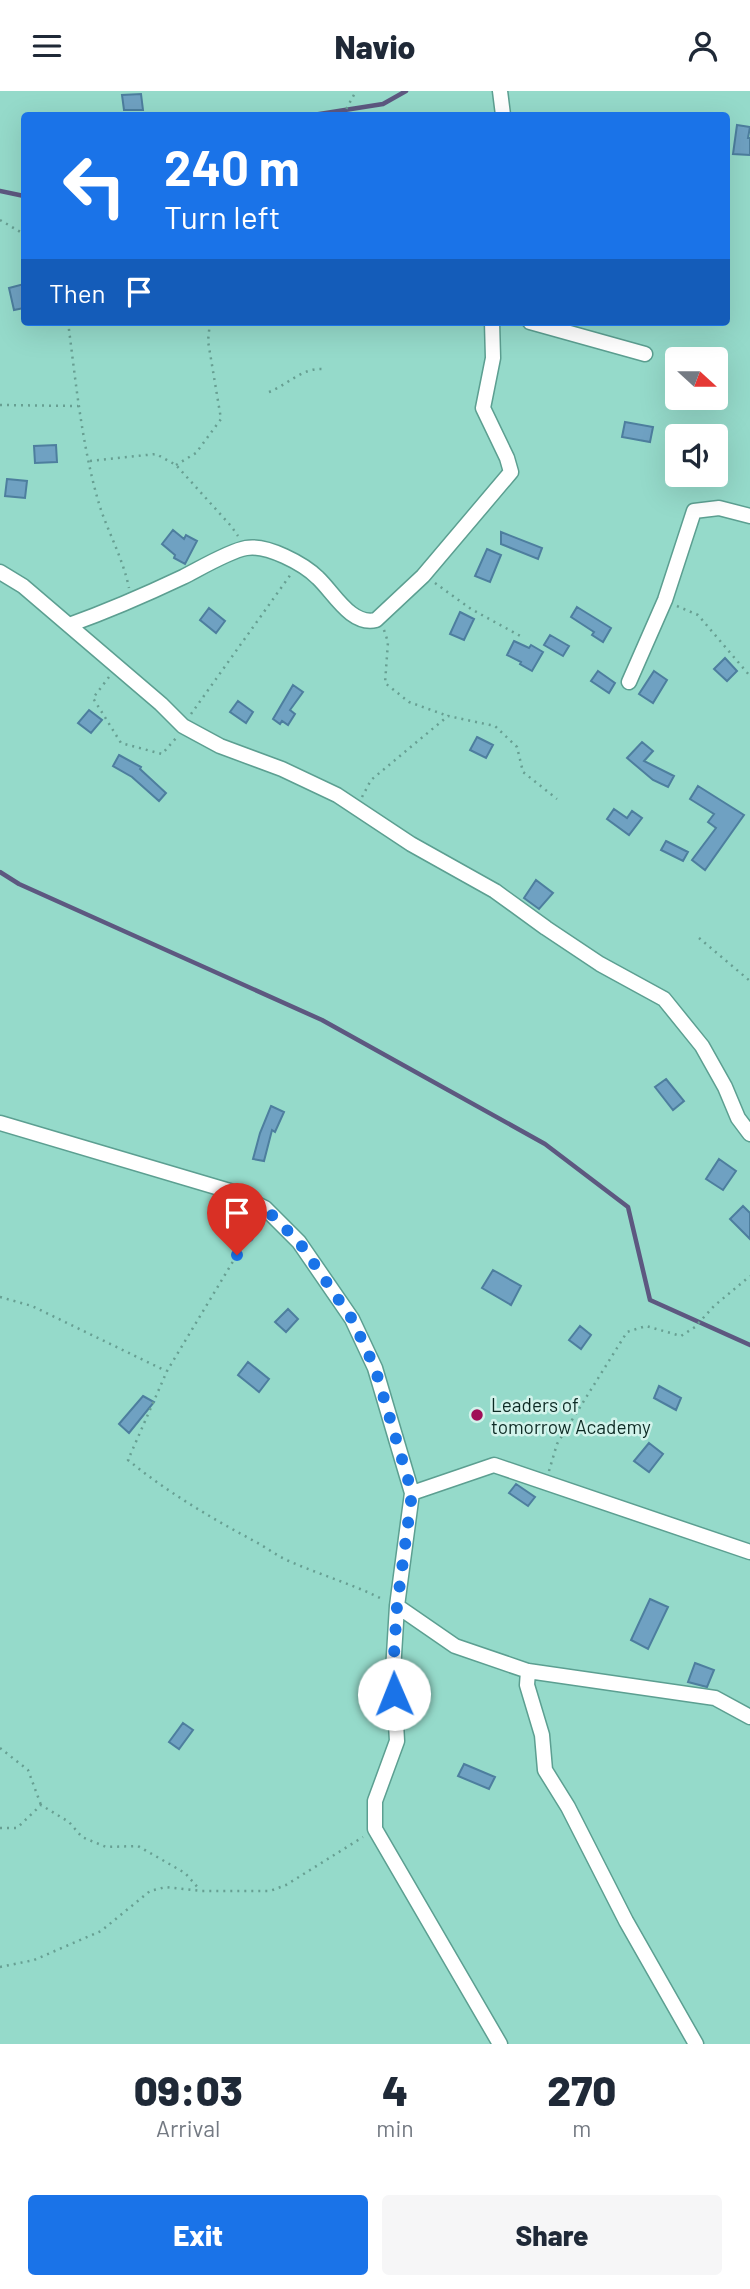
<!DOCTYPE html>
<html lang="en">
<head>
<meta charset="utf-8">
<style>
  :root { --surface:#fff; --page:#f6f6f7; --text:#1f2937; --muted:#747a83; --accent:#1a73e8 }
  body { margin:0; font-family:Barlow,sans-serif; background:var(--page); color:var(--text); height:100vh; display:flex; flex-direction:column; font-size:26px; white-space:nowrap }
  * { box-sizing:border-box; margin:0 }
  p { font-size:23px; color:var(--muted) }
  .icon { flex:none; width:38px; height:38px; fill:none; stroke:currentColor; stroke-width:2; stroke-linecap:round; stroke-linejoin:round }
  .map { position:relative; height:1953px; overflow:hidden }
  .panel { display:flex; flex-direction:column; background:var(--surface); flex:1 }
  .panel>* { flex:none }
  .guide { position:absolute; left:21px; top:21px; width:709px; height:214px; border-radius:7px; box-shadow:0 7px 28px #0002; background:#1a73e8; color:#fff; overflow:hidden }
  .needle { width:46px; rotate:111deg }
  .buttons { position:absolute; left:665px; top:256px; display:grid; gap:14px }
  .buttons a { display:grid; place-items:center; width:63px; height:63px; border-radius:7px; background:var(--surface); box-shadow:0 7px 28px #0002; font-size:35px }
  .pin { position:absolute; display:grid; place-items:center; width:60px; height:60px; color:#fff; margin:-72px -30px; border-radius:50% 50% 50% 0; rotate:-45deg; box-shadow:0 0 7px #0007 }
  .pin .icon { rotate:45deg }
  .me { position:absolute; width:77px; margin:-38px; rotate:359deg; stroke-linejoin:round; filter:drop-shadow(0 0 5px #0008) }
  .turn { display:flex; align-items:center; gap:24px; height:147px; padding:0 28px; font-size:32px }
  .turn .icon { width:91px; height:91px; stroke-width:2.5 }
  .turn b { display:block; font-size:49px; line-height:60px }
  .then { display:flex; align-items:center; height:66px; padding:0 28px; background:#0003; gap:14px; font-size:26px }
  .eta { display:flex; justify-content:space-evenly; align-items:center; height:119px; text-align:center }
  .eta b { font-size:42px; font-weight:800; line-height:49px }
  .action { display:flex; gap:14px; margin-top:auto; padding:14px 28px }
  .action a { flex:1; height:80px; border-radius:7px; background:var(--accent); color:#fff; font-size:28px; font-weight:800; line-height:80px; text-align:center }
  .action a+a { background:var(--page); color:var(--text) }
  header { display:flex; justify-content:space-between; align-items:center; height:91px; padding:0 28px; background:var(--surface); font-size:32px; font-weight:800 }
  .map>svg:first-child { display:block }
  .lines { fill:none; stroke-linecap:round; stroke-linejoin:round }
  .stream { stroke:#5d5880; stroke-width:4.5 }
  .building { fill:#6fa1c2; stroke:#4d7e9e; stroke-width:2 }
  .minor-casing { stroke:#5c9f91; stroke-width:17 }
  .path { stroke:#679f92; stroke-width:2.5; stroke-dasharray:2 5; stroke-linecap:butt }
  .minor { stroke:#fff; stroke-width:14 }
  .route { stroke:#1a73e8; stroke-width:12; stroke-dasharray:0 21.6 }
  .poi-dot { fill:#a00f58; stroke:#d2f3eb; stroke-width:2.5 }
  .labels { text-anchor:middle; dominant-baseline:central; stroke-width:5; stroke-linejoin:round; paint-order:stroke }
  .poi-label { font-size:19px; fill:#0d2a24; stroke:#d2f3eb; text-anchor:start }
</style>
</head>
<body>
<header><svg class="icon" aria-label="menu" viewBox="0 0 24 24"><path d="M4 6h16M4 12h16M4 18h16"/></svg>Navio<svg class="icon" aria-label="person" viewBox="0 0 24 24"><circle cx="12" cy="8" r="4"/><path d="M4 21q1-7 8-7t8 7"/></svg></header>
<div class="map">
<svg width="750" height="1953" viewBox="0 0 750 1953">
  <rect width="100%" height="100%" fill="#95daca"/>
  <g class="lines">
    <!-- stream -->
    <path class="stream" d="M313,24L383,13L406,0
      M0,100L24,105
      M0,781L19,793L322,929L545,1053L628,1116L650,1209L750,1254"/>
  </g>
  <!-- building -->
  <path class="building" d="M141,3L143,19H124L122,4Z
    M737,34L750,36L748,47H750V64L733,63Z
    M24,193V217L14,219L9,197Z
    M625,331L653,336L650,351L622,346Z
    M56,354L57,371L35,372L34,355Z
    M7,388L27,390L25,407L5,405Z
    M173,439L184,448L186,444L197,450L185,473L174,467L175,464L162,453Z
    M501,441L542,457L538,468L501,453Z
    M487,458L501,464L490,491L475,485Z
    M577,516L611,537L603,551L592,544L594,541L571,526Z
    M209,517L225,530L216,542L200,529Z
    M460,521L474,528L464,549L450,543Z
    M550,544L569,555L563,565L544,554Z
    M514,550L529,557L531,554L543,561L532,580L520,573L521,571L507,564Z
    M725,567L737,580L727,590L714,578Z
    M598,580L615,592L609,602L591,590Z
    M654,580L667,589L653,612L639,603Z
    M293,594L303,601L290,619L295,623L288,634L282,630L280,633L273,628Z
    M238,610L253,621L246,632L230,621Z
    M89,619L102,629L91,642L78,632Z
    M477,646L493,654L486,667L470,659Z
    M642,651L653,660L644,670L674,685L668,696L653,689L627,667Z
    M119,664L141,676L140,678L166,702L159,710L132,686L113,675Z
    M698,695L744,724L705,779L692,769L716,737L708,731L714,723L690,708Z
    M614,718L627,727L632,720L642,727L629,744L607,728Z
    M666,750L688,761L683,770L661,759Z
    M536,789L553,802L539,818L524,807Z
    M666,988L684,1010L673,1019L655,996Z
    M271,1015L284,1021L275,1041L272,1039L264,1070L253,1068L260,1042Z
    M719,1068L736,1080L723,1099L706,1088Z
    M743,1115L750,1122V1148L730,1128Z
    M493,1179L521,1195L511,1214L482,1197Z
    M288,1218L298,1228L286,1241L275,1231Z
    M580,1235L591,1244L581,1258L569,1249Z
    M248,1271L269,1288L259,1301L238,1284Z
    M659,1295L681,1307L676,1319L654,1307Z
    M143,1305L154,1311L129,1342L119,1333Z
    M649,1352L663,1363L649,1381L634,1370Z
    M516,1393L535,1406L528,1415L509,1402Z
    M650,1508L668,1516L648,1558L631,1549Z
    M695,1572L714,1579L707,1596L688,1591Z
    M183,1632L193,1639L179,1658L169,1651Z
    M464,1673L495,1686L489,1698L458,1685Z"/>
  <g class="lines">
    <defs>
      <path id="minor" d="M500,0L503,24
        M530,231L645,263
        M0,481L23,495L161,613L183,635L220,655L282,678L337,704L411,753L495,800L546,837L600,873L664,908L702,955L725,996L738,1027L750,1043
        M69,534C108,520 145,504 183,486C199,478 229,460 246,457C267,453 304,473 318,487C334,502 351,535 376,529L423,485L511,381L507,367L483,317L493,267L492,231
        M629,591L665,509L694,420L719,417L750,425
        M0,1032L233,1101L265,1117L299,1151L352,1228L375,1277L412,1402L397,1515L393,1580L397,1650L375,1710V1738L500,1953
        M412,1402L494,1374L750,1461
        M397,1515L455,1555L528,1580L715,1607L750,1626
        M528,1580L527,1594L542,1644L545,1679L568,1716L626,1830L696,1953"/>
    </defs>
    <!-- minor casing -->
    <use href="#minor" class="minor-casing"/>
    <!-- path -->
    <path class="path" d="M343,24L356,0
      M0,129L24,143
      M68,231C76,292 82,357 100,416C109,443 123,468 129,497
      M269,301C287,294 302,277 322,278
      M0,314L78,315
      M90,370L156,363L176,374L231,435L238,445
      M176,374L196,362L221,328L208,250L210,231
      M435,492L471,518L524,547
      M677,515L698,524L750,585
      M384,539L388,551L385,592L409,611L448,625
      M109,586L93,607L121,652L162,663L177,646
      M191,623L291,483
      M362,706L371,689L448,625L495,635L517,656L523,681L557,708
      M699,847L750,890
      M258,1129L167,1280L128,1369C167,1401 211,1427 256,1451C267,1457 277,1465 289,1470C320,1484 353,1493 384,1509
      M0,1206L32,1215L166,1280
      M549,1380L557,1353L627,1241L646,1235L681,1245L695,1236L714,1215L750,1185
      M0,1657L28,1679L41,1714
      M0,1737H17L41,1714L69,1731L82,1746L106,1756L138,1755L185,1782L200,1799
      M0,1876L34,1869L101,1840L150,1800L166,1796L201,1800H270L286,1794L363,1746"/>
    <!-- minor -->
    <use href="#minor" class="minor"/>
  </g>
  <g class="lines">
    <!-- route -->
    <path class="route" d="M237,1164L265,1117L299,1151L352,1228L375,1277L412,1402L397,1515L393,1580L394,1603"/>
  </g>
  <!-- markers -->
  <circle class="poi-dot" cx="477" cy="1324" r="7"/>
  <g class="labels">
    <!-- poi labels -->
    <g class="poi-label">
      <text x="491" y="1313">Leaders of<tspan x="491" dy="22">tomorrow Academy</tspan></text>
    </g>
  </g>
</svg>
<div class="buttons">
<a><svg class="needle" viewBox="-14 -14 28 28"><path d="M0-13l5 13h-10z" fill="#e53935"/><path d="M0 13l5-13h-10z" fill="#747a83"/></svg></a>
<a><svg class="icon" aria-label="sound" viewBox="0 0 24 24"><path d="M4 9h4l5-4v14l-5-4H4zM17 9q2 3 0 6"/></svg></a>
</div>
<div class="pin" style="left:237px;top:1164px;background:#d93025"><svg class="icon" aria-label="arrive" viewBox="0 0 24 24"><path d="M6 21V4h12l-3 4 3 4H6"/></svg></div>
<svg class="me" style="left:394px;top:1603px" viewBox="-20 -20 40 40"><circle r="19" fill="#fff"/><path d="M0-13L10 11 0 6-10 11z" fill="#1a73e8"/></svg>
<div class="guide">
<div class="turn"><svg class="icon" aria-label="left" viewBox="0 0 24 24"><path d="M17 20v-9H6M10 6l-5 5 5 5"/></svg><div><b>240 m</b>Turn left</div></div>
<div class="then">Then<svg class="icon" aria-label="arrive" viewBox="0 0 24 24"><path d="M6 21V4h12l-3 4 3 4H6"/></svg></div>
</div>
</div>
<section class="panel">
<div class="eta">
<div><b>09:03</b><p>Arrival</p></div>
<div><b>4</b><p>min</p></div>
<div><b>270</b><p>m</p></div>
</div>
<div class="action"><a>Exit</a><a>Share</a></div>
</section>
</body>
</html>
